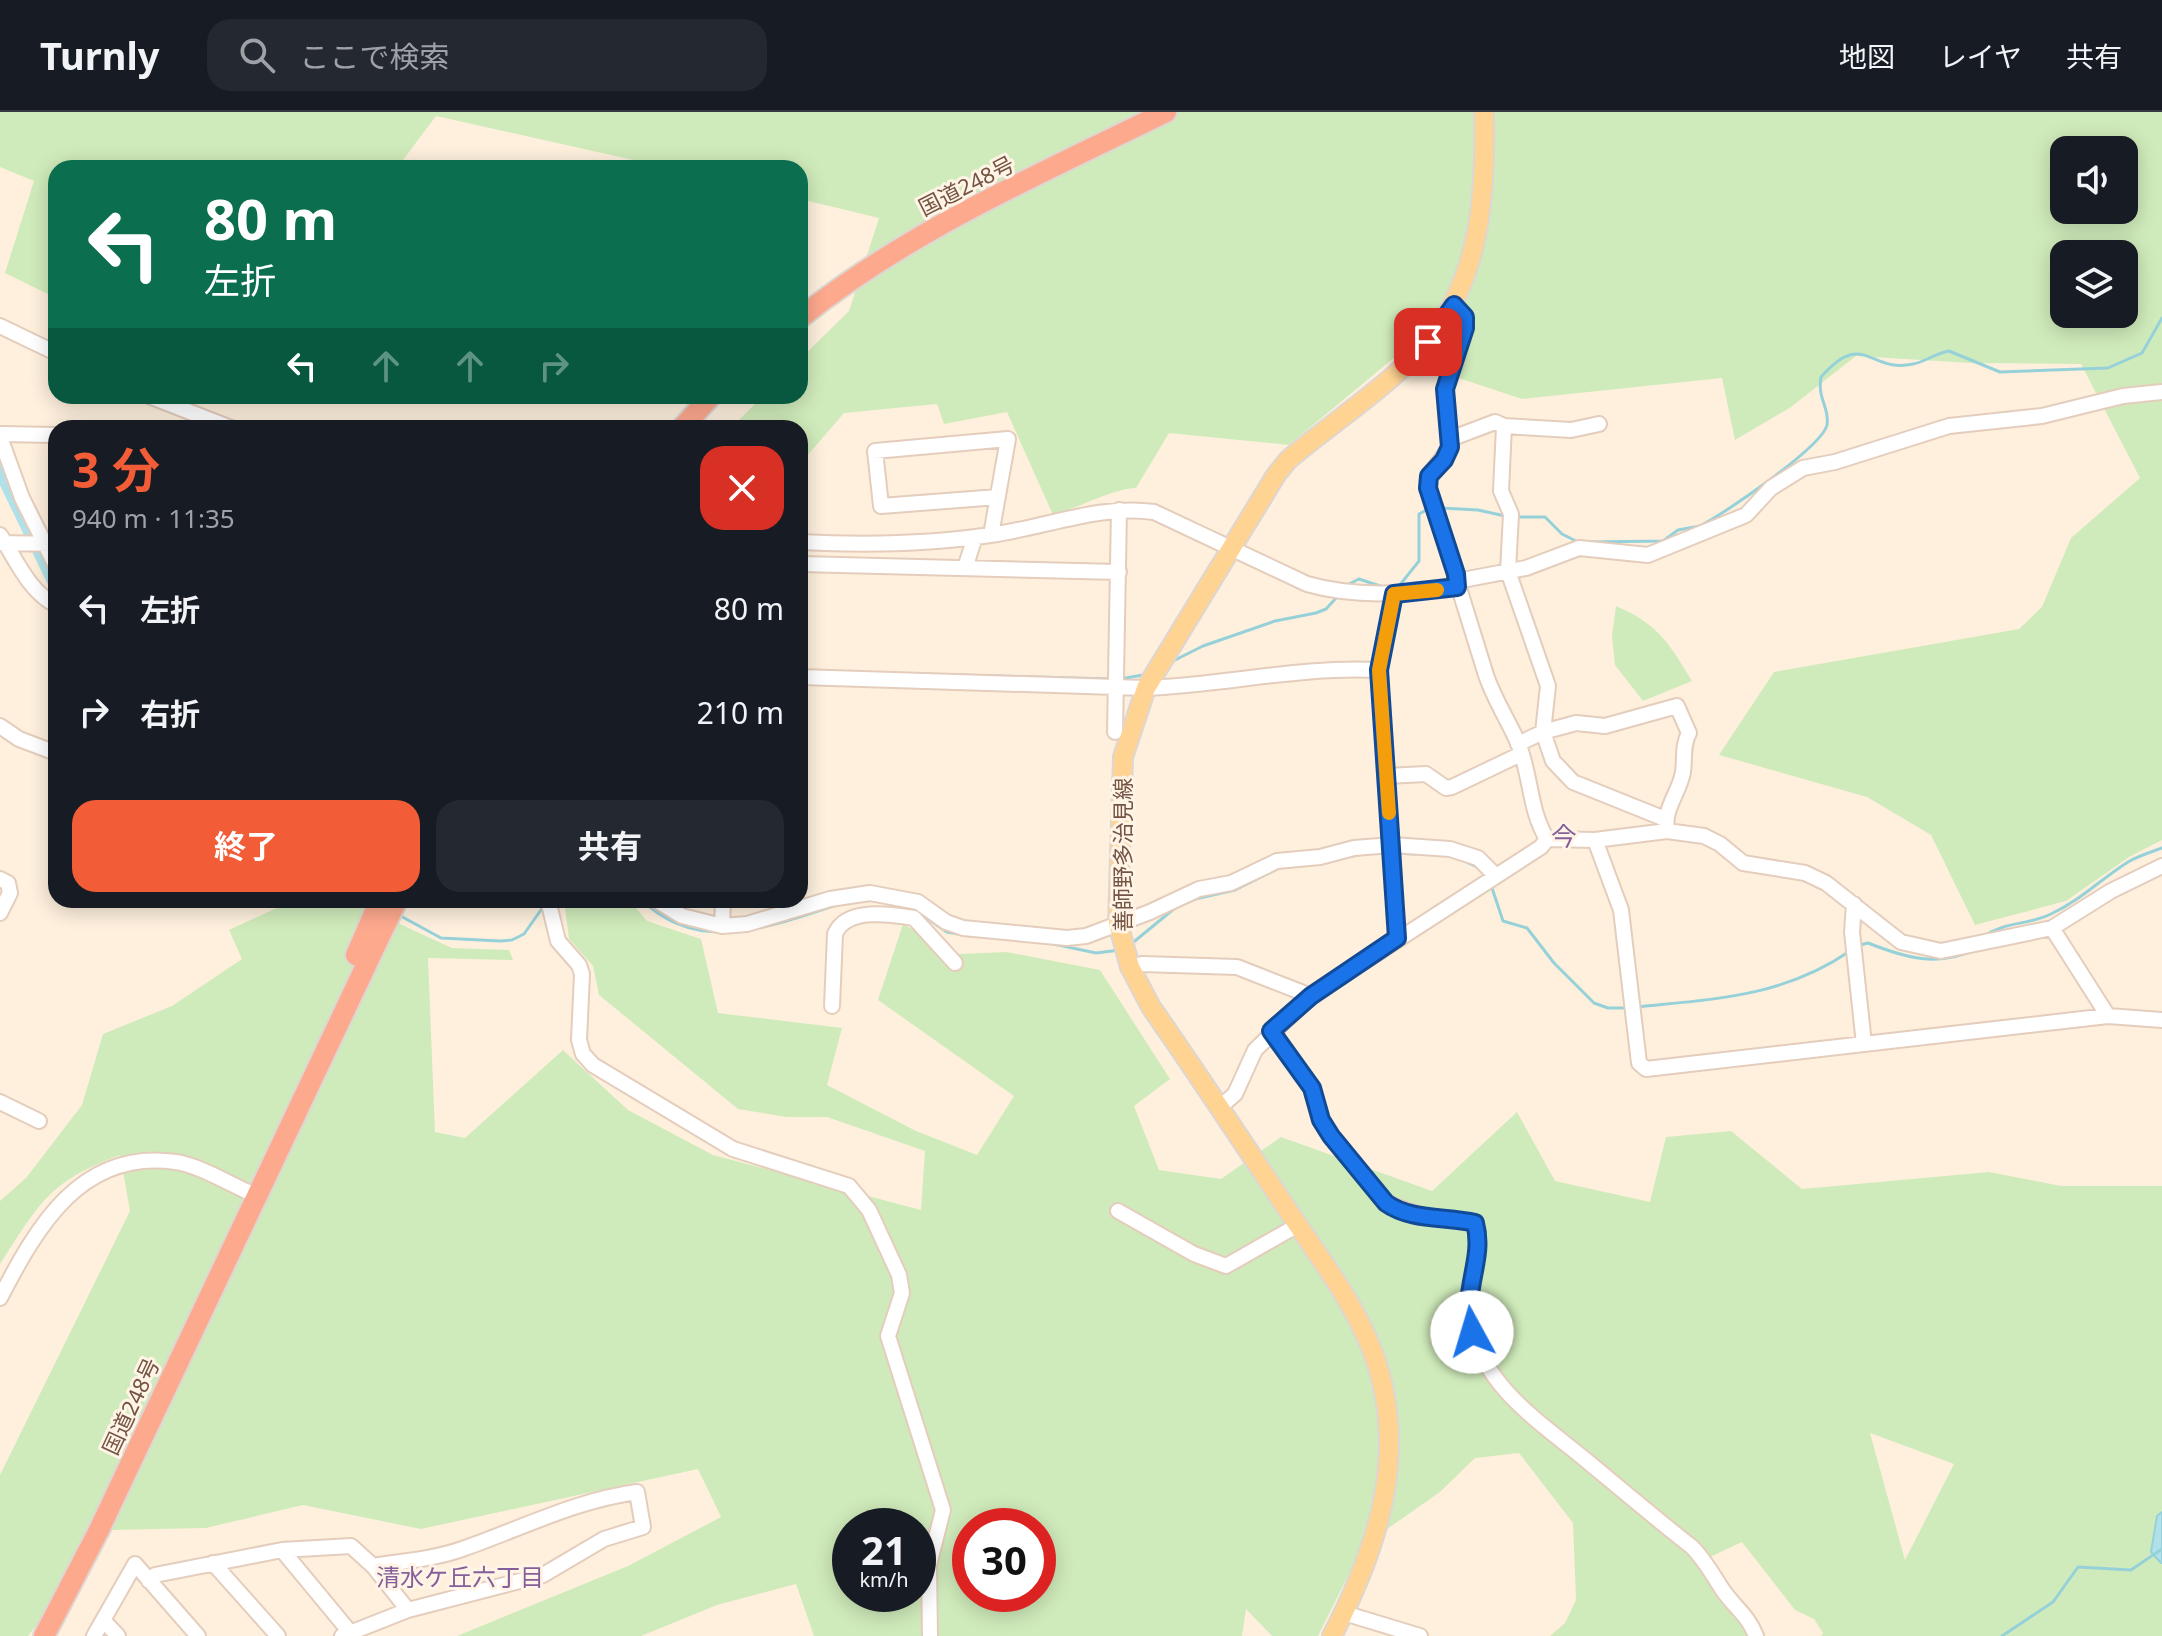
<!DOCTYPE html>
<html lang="ja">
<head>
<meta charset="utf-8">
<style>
  :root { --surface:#171b24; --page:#242831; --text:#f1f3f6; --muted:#9ea1a6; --line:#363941; --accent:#f25d38 }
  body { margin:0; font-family:"Noto Sans","Noto Sans JP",sans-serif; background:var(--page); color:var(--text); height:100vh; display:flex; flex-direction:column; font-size:30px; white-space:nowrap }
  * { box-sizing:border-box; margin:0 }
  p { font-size:26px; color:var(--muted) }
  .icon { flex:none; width:44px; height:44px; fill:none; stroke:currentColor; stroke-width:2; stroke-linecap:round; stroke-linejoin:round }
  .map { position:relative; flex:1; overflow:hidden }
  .side { position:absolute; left:48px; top:308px; width:760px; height:488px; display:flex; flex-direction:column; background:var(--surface); border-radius:24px; box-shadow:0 4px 20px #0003 }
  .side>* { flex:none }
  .guide { position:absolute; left:48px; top:48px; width:760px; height:244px; border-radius:24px; box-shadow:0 4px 20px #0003; background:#0b6e4f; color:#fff; overflow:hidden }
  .tools { position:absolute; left:2050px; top:24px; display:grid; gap:16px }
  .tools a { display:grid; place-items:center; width:88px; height:88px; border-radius:16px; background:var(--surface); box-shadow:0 4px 20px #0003; font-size:40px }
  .speed { position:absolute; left:832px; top:1396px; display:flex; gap:16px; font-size:40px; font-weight:700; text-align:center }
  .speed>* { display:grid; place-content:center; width:104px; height:104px; border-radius:50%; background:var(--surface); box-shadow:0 4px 20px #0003; line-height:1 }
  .speed small { font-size:20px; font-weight:400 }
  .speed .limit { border:12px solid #d22; background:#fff; color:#111 }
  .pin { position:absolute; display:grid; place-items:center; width:68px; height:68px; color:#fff; margin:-34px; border-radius:16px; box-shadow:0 4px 12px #0006 }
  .me { position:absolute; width:88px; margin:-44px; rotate:354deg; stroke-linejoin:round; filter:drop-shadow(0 0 6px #0008) }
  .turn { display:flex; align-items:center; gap:28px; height:168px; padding:0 24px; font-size:36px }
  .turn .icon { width:104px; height:104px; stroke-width:2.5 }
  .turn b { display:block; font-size:56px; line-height:68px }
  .lanes { display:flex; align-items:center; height:76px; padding:0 24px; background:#0003; justify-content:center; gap:40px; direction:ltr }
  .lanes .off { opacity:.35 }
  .round { display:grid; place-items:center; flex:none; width:84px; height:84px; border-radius:24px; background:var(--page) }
  .headline { display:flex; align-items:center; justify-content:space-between; height:136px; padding:0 24px }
  h1 { font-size:48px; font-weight:700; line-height:60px; color:var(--accent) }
  .action { display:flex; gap:16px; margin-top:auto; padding:16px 24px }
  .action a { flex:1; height:92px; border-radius:24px; background:var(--accent); color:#fff; font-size:32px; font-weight:700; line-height:92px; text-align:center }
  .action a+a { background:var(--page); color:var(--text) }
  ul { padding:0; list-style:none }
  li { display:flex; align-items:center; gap:24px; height:104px; padding:0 24px }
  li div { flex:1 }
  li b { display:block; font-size:30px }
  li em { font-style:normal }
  header { display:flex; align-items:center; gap:48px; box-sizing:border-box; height:112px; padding:0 40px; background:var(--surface); border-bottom:2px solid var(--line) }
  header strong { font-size:38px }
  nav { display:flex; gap:44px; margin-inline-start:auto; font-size:28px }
  .search { width:560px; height:72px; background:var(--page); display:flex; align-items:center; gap:20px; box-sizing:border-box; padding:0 28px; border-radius:24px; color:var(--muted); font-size:30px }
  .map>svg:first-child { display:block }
  .green { fill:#d0ebbb; fill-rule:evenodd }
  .water { fill:#b1e1e8; stroke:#96d1da; stroke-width:2 }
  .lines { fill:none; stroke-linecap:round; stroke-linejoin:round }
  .stream { stroke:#96d1da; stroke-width:3 }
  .river { stroke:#b1e1e8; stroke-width:16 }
  .minor-casing { stroke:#e4cdbc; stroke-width:18 }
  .major-casing { stroke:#ded6d2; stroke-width:22 }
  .highway-casing { stroke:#ded6d2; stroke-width:24 }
  .minor { stroke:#fff; stroke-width:14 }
  .major { stroke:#ffd493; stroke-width:18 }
  .highway { stroke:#fda98e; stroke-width:20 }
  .route-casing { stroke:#114b97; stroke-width:20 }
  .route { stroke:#1a73e8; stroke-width:14 }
  .slow { stroke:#f59e0b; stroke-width:14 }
  .labels { text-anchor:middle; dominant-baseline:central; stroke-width:6; stroke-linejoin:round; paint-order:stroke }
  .street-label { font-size:22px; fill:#745444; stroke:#fff4e5 }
  .neighbourhood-label { font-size:24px; fill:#845f99; stroke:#fff4e5 }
  .quarter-label { font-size:26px; fill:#845f99; stroke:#fff4e5 }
</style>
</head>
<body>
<header>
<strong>Turnly</strong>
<div class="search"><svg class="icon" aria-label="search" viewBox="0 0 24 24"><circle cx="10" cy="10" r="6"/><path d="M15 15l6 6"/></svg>ここで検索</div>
<nav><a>地図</a><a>レイヤ</a><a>共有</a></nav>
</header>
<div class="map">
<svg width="2162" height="1524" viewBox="0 0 2162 1524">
  <rect width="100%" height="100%" fill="#fef0dd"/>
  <!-- green -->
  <path class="green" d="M0,0H2162V728L2129,745L2066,789L1975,813L1931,723L1867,685L1719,643L1774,560L2019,517L2042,495L2071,426L2140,366L2081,252L1970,251L1856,244L1791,295L1735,328L1722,266L1522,287L1395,245L1289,333L1169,321L1136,376C1112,377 1078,396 1053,403L1007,300L944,312L937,292L844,301L800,352V316H731L763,284H800V247L849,199L879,106L800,87V56H669L436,4L397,56H56V186L5,161L34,69L0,55ZM2064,38H2124V98H2064ZM2064,142H2124V202H2064Z
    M1616,494C1658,512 1669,531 1692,569L1643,589L1615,553L1612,524Z
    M276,788H359L365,796L452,836L509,838L513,848L428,846L435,1020L465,1026L563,938L628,998L713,1043L921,1098L925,1039L827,1005H787L738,997L599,883L593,854L569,827L564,788H629L647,809L701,827L718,901L842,916L827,973L916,1019L977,1043L1014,984L878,888L903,812L959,842L1007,840L1100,858L1170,967L1134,994L1159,1058L1221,1067L1281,1025L1432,1079L1517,1000L1555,1069L1650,1090L1666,1025L1731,1019L1802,1077L1989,1060L2061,1074H2162V1524H1821L1823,1521L1814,1507L1795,1498L1742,1430L1710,1445L1705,1460L1742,1503L1749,1524H1550L1565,1511L1576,1488L1573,1411L1519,1341L1475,1346L1440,1380L1363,1434L1318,1524H1272L1246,1497L1242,1524H814L796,1472L717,1493L641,1524H457L628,1454L721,1405L698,1357L421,1417L303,1393L206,1416L111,1418L28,1524H0V1363L130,1099L120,1043C48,1070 40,1091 0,1152V1089L26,1066L82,993L103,922L172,894L242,847L229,818L279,795ZM1870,1321L1954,1352L1905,1448ZM850,1414H918V1482H850ZM970,1414H1038V1482H970Z"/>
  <!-- water -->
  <path class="water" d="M2162,1400V1451H2161L2151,1440L2157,1404Z"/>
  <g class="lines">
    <!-- stream -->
    <path class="stream" d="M1441,396L1478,398L1505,404
      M1516,405H1545L1562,422L1578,430
      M1590,430L1663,429L1678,418L1700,414C1724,402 1822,335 1827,313C1830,296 1817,287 1821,265C1864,216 1869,262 1913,252C1925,250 1936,241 1949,239L2000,260L2108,256L2142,241L2162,206
      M1399,474L1419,449V402L1430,396
      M1343,475L1359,467L1383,475
      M1173,549L1203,534L1275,509L1316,501L1326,497L1337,485
      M920,562L1112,567
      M1120,567L1143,563
      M1395,741L1415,742
      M1462,748L1477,755
      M1308,753L1367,741
      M1491,773L1503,809L1527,816L1554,851L1594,891L1608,896H1629
      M642,788C700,845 773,813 840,792
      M911,795L947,820L970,824
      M397,802L441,826L500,829L512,828L524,822L543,795
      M1982,825C2009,808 2026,814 2051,802C2081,788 2101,767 2128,750C2138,744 2151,740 2162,736
      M1049,831L1096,841L1120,838
      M1130,833L1175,796L1195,787L1235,778L1281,755
      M1860,833L1868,831C1906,846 1937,855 1975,838
      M1636,895C1715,887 1783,885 1850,839
      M2002,1524L2053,1490L2078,1455L2131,1458L2162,1437"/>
    <!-- river -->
    <path class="river" d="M0,355L56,471"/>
    <defs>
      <path id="minor" d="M1454,193L1465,205V216L1445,277L1450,335L1429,364L1428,376L1486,563C1494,587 1508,608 1518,631C1531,662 1529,698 1547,727
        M0,214L56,241
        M149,284L231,316
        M1504,314L1571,318L1599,312
        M0,322L56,323
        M0,325L22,386L56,454
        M1450,327L1495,310L1504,314L1501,379L1511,402L1508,459L1548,574L1543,620L1553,649L1573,670L1665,707
        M0,423C16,447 29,480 56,493
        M991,423L1008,327L875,339L881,394L998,385
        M800,430C860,433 931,432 990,423C1044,416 1099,392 1154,400L1307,472C1356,486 1407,482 1457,475
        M0,431L56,432
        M800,452L1119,460
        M965,456L975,425
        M1457,469L1526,456L1579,436L1648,443L1746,403L1771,376L1803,356L1835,350L1949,314L2042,304L2123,284L2162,280
        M1394,482L1379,558L1397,826
        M800,565L1146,576C1225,573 1300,554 1379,558
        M0,614L19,627L56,641
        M1115,620L1119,398
        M1518,632L1543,620L1576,611L1605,614L1677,594L1689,621C1682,634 1685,646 1683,660C1680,679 1663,698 1667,717
        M1386,664L1426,662L1446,676L1452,675L1521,642
        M1547,727L1595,728L1667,719L1704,724L1720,732L1743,751L1805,761L1826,771L1901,830L1941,839L2052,816L2111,779L2162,754
        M1595,728L1621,798L1639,951L1646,957L2108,904L2162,908
        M0,767L8,771L10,781L0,801
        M548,788L558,829L579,853L582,862L579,928L583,942L593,953L733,1037L849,1074L869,1098L899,1163L902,1181L888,1224L943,1398L929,1453L930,1524
        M656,788L682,804L722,814L747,812L830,787L870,781L918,790L946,810L963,816L1067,826L1086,824L1150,800L1199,777L1231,771L1277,749L1320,745L1354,736L1392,733L1450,737L1478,746L1495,763
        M1854,792L1852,820L1864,932
        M722,814L723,788
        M2052,816L2108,904
        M1130,855L1142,852L1237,855L1311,884
        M832,894L835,822C846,795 891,802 914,806L955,851
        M1271,919L1312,976L1321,1008L1331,1024L1386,1091L1423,1104L1475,1111C1484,1145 1461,1177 1470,1213C1486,1277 1540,1310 1587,1349C1622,1378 1656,1407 1692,1435C1705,1448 1712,1462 1722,1477C1734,1495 1748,1503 1756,1524
        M0,990L39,1009
        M1220,995L1235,982L1255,938L1311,884L1541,735L1547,727
        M1118,1099L1194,1142L1226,1154L1298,1113
        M0,1186C37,1115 81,1036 176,1050C201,1054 231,1073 255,1083
        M282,1438L349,1519
        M213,1451L278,1524
        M149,1469L155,1463L282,1438L351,1434L373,1454L408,1498
        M1344,1501L1420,1524
        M103,1508L118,1524
        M94,1524L135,1452L198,1524
        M342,1524L408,1498L543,1463L604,1427L643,1415L637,1380C577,1388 522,1416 465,1436C436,1447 403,1449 373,1454"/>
      <path id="major" d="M1332,1524C1379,1434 1410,1338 1372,1238C1352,1187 1317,1142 1287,1097C1242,1029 1197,961 1151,895L1130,855L1118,811L1123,645L1146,576L1276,363L1288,348C1329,313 1397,268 1429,228C1481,164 1486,80 1484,0"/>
      <path id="highway" d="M800,206C910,118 1040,62 1166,0
        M682,316L711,284
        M356,843L380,788
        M44,1524L99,1418L397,788"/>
    </defs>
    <!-- minor casing -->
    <use href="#minor" class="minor-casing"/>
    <!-- major casing -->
    <use href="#major" class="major-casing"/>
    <!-- highway casing -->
    <use href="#highway" class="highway-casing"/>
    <!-- minor -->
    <use href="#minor" class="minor"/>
    <!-- major -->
    <use href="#major" class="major"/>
    <!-- highway -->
    <use href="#highway" class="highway"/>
  </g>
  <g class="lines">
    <defs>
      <path id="route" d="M1428,230L1454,193L1465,205V216L1445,277L1450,335L1444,348L1429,364L1428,376L1456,462L1457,475L1394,482L1379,558L1397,826L1311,884L1271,919L1312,976L1321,1008L1331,1024L1386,1091C1411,1109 1446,1104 1475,1111C1485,1148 1461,1178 1472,1220"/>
    </defs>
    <!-- route casing -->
    <use href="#route" class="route-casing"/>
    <!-- route -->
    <use href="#route" class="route"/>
    <!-- slow -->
    <path class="slow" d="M1389,701L1379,558L1394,482L1437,478"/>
  </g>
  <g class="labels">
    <!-- street labels -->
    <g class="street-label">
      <text transform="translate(966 73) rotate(-27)">国道248号</text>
      <text transform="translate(1122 743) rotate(-90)">善師野多治見線</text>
      <text transform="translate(130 1294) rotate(-65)">国道248号</text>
    </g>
    <!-- neighbourhood labels -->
    <g class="neighbourhood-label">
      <text x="460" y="1464">清水ケ丘六丁目</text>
    </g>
    <!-- quarter labels -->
    <g class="quarter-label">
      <text x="1564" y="724">今</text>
    </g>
  </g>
</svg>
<div class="tools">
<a><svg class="icon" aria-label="sound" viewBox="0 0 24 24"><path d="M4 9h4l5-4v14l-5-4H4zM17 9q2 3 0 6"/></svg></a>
<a><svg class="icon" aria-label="layers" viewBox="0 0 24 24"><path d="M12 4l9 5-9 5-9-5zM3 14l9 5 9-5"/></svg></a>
</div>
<div class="speed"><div>21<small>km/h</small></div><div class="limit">30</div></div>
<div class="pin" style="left:1428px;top:230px;background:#d93025"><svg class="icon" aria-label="arrive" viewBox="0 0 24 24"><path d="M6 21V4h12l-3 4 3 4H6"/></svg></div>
<svg class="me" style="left:1472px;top:1220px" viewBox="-20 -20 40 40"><circle r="19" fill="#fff"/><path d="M0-13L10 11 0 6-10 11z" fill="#1a73e8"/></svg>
<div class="guide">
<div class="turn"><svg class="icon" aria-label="left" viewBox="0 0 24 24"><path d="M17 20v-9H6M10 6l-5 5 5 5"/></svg><div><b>80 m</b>左折</div></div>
<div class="lanes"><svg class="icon" aria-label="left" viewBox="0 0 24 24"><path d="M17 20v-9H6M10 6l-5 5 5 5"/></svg><svg class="icon off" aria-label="ahead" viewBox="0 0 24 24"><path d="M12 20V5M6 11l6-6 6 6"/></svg><svg class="icon off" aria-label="ahead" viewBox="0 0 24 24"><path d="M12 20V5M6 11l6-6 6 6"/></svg><svg class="icon off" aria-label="right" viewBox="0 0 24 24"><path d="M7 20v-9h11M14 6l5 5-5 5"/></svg></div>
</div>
<section class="side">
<div class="headline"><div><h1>3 分</h1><p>940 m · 11:35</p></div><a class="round" style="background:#d93025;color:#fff"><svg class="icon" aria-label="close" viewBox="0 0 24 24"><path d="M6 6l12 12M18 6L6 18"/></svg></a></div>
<ul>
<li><svg class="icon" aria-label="left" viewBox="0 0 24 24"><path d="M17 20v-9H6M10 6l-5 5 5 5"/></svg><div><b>左折</b></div><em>80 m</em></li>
<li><svg class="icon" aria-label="right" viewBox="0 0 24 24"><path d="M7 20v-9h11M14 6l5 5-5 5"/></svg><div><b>右折</b></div><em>210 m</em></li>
</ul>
<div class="action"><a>終了</a><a>共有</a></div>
</section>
</div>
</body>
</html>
